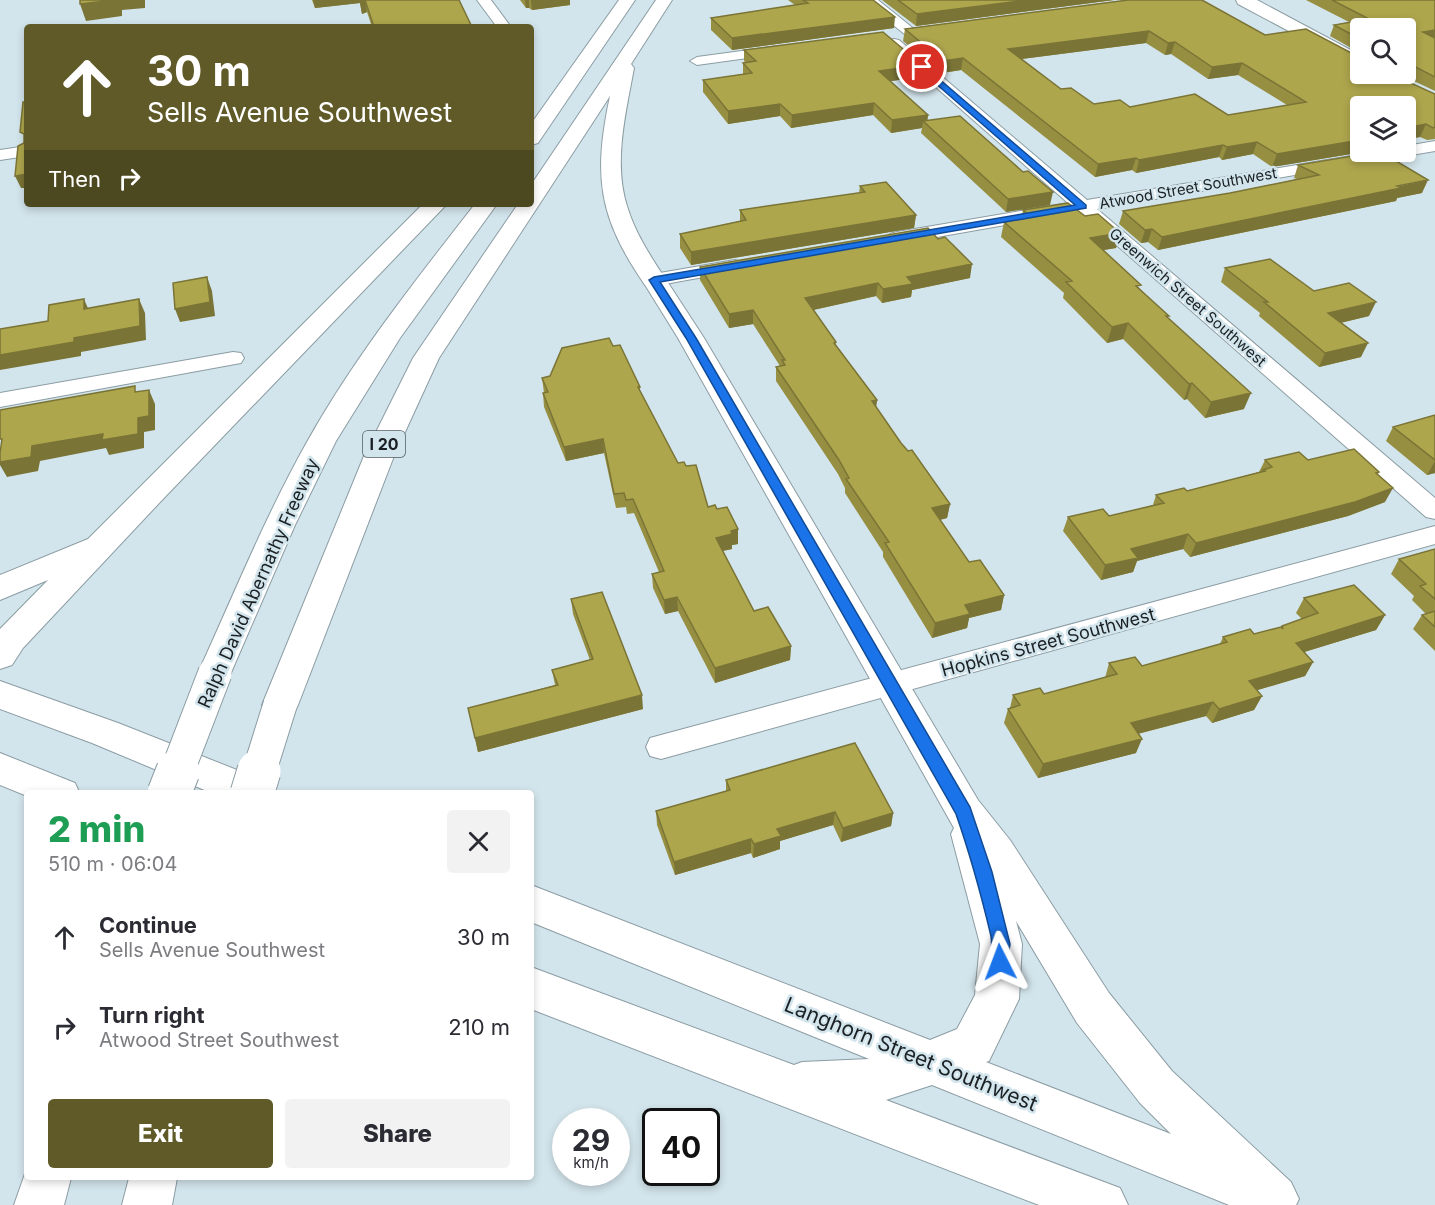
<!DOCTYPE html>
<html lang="en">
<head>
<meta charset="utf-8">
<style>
  :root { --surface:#fff; --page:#f2f2f3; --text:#2b2b33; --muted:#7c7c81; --accent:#5f5a27 }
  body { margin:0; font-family:Inter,sans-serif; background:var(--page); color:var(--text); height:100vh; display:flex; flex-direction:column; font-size:22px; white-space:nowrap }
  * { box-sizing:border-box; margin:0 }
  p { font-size:20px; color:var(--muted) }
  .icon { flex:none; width:33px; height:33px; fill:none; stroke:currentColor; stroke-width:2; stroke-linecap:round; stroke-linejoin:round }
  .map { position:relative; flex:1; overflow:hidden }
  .drawer { position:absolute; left:24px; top:790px; width:510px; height:390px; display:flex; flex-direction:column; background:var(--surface); border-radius:6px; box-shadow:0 3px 9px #0003 }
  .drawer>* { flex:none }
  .top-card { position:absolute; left:24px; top:24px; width:510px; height:183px; border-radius:6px; box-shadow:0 3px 9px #0003; background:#5f5a27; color:#fff; overflow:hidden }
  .buttons { position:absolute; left:1350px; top:18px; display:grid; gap:12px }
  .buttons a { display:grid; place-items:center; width:66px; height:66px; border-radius:6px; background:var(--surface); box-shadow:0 3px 9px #0003; font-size:30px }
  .speed { position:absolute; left:552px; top:1108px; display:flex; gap:12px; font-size:30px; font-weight:700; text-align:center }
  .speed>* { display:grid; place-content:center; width:78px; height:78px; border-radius:50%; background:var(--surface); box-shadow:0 3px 9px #0003; line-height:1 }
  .speed small { font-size:15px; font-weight:400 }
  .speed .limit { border:3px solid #111; border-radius:9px; background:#fff; color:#111 }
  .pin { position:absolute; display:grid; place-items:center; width:51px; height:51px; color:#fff; margin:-26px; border:3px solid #fff; border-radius:50%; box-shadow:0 2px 6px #0007 }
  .me { position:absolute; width:66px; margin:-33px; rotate:357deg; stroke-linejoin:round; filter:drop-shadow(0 0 4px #0008) }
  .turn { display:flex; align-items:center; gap:21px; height:126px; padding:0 24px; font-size:27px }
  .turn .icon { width:78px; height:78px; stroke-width:2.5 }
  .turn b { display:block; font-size:42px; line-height:51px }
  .then { display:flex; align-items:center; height:57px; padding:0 24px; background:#0003; gap:12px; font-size:22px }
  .round { display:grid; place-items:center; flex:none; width:63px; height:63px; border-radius:6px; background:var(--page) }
  .summary { display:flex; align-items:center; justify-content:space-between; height:102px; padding:0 24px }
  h1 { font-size:36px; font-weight:800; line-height:45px; color:#1e9e55 }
  .primary-button { display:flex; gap:12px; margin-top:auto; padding:12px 24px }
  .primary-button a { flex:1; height:69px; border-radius:6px; background:var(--accent); color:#fff; font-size:24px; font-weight:800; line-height:69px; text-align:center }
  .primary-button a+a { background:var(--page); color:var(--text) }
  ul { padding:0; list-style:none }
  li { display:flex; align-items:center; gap:18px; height:90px; padding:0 24px }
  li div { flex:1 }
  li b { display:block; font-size:22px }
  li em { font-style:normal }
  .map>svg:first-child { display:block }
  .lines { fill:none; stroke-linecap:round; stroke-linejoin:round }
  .street-casing { stroke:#8b9ca3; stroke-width:2 }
  .secondary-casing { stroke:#8b9ca3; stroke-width:2 }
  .highway-casing { stroke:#8b9ca3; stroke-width:2 }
  .street { fill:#fff; fill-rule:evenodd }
  .secondary { fill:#fff; fill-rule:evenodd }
  .highway { fill:#fff; fill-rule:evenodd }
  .highway-bridge-far1-casing { stroke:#8b9ca3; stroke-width:35; stroke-linecap:butt }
  .highway-bridge-casing { stroke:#8b9ca3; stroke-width:45; stroke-linecap:butt }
  .highway-bridge-far1 { stroke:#fff; stroke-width:33 }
  .highway-bridge { stroke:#fff; stroke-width:43 }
  .wall { fill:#968f42; fill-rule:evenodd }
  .shaded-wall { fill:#7a7436 }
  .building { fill:#aea64d; stroke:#7a7436; stroke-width:1.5; fill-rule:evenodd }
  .route { fill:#1a73e8; stroke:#114b97; stroke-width:1.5 }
  .labels { text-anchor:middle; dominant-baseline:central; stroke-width:5; stroke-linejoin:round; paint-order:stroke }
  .far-street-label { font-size:15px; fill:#1a2023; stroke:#d3e5ec }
  .shield { fill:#d3e5ec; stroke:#525b5f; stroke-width:1.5 }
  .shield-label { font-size:16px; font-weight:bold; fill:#1a2023 }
  .street-label { font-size:18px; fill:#1a2023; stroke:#d3e5ec }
  .near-street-label { font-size:21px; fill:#1a2023; stroke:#d3e5ec }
</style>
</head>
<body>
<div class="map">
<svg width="1435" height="1205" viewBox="0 0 1435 1205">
  <rect width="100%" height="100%" fill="#d3e5ec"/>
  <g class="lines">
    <defs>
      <path id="street" d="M477,0H491L511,27H497Z
        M862,0H878L919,33L912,37L907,36Z
        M894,39L899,40L1087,200L1375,152H1406V146L1435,141V151L1097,209L1435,498V519L1426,517L1079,212L897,244L890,242L888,238L890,234L897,232L1068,203L889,46L887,43L889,40Z
        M779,46L786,50L784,53L697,65L690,61L697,57Z
        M27,146V156L0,160V150Z
        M735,260L742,262L745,266L742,270L654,286L647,284L644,280L647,276L654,274Z
        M233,352L241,353L244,358L241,363L0,407V393Z
        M1435,526V544L661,759L650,756L646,747L650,738L661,735Z"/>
      <path id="secondary" d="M1236,0H1257L1360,55V67L1354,66L1238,4Z
        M654,273L663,275L704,338L978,800L1010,840L1109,993L1172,1071L1291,1182L1299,1199L1296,1205H1229L932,1085L886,1100L1120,1188L1128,1205H1039L531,1009V967L794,1065L802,1062L869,1059L531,922V885L930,1040L957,1029L975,995L980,944L951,834L954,828L678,338L642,280L645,275ZM1016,921L1077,1023L1140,1103L1171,1134L986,1062L989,1061L1019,999L1022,944Z
        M0,681L118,723L270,783L275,794H214L92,743L0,709Z
        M0,753L75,783L80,794H27V796L0,785Z"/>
      <path id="highway" d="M619,0H635L538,143L531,145V124Z
        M656,0H672L631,64L634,68C626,112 613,162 627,206C635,233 651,257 666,280L663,285L654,287L645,285C598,217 593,176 610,96L439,358L394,456L298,705L293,715L280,719L267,715L262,705L364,456L413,358L518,204H531V185Z
        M423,204H447L162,500L23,648L12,665L0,669V629L48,580L0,600V575L88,539Z
        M475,204H497L400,338L336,441L295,525L227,682L215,686L203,682L198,673C233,596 265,517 307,442C354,358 415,281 475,204Z
        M27,1168V1178H71L64,1205H14Z
        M129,1178H177L172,1205H122Z"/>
    </defs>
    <!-- street casing -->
    <use href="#street" class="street-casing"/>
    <!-- secondary casing -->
    <use href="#secondary" class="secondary-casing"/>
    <!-- highway casing -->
    <use href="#highway" class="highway-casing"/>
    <!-- street -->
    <use href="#street" class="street"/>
    <!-- secondary -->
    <use href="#secondary" class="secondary"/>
    <!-- highway -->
    <use href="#highway" class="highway"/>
    <defs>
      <path id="highway-bridge-far1" d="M177,772L215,673
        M259,772L280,705"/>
      <path id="highway-bridge" d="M169,794L178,771
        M252,794L259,771"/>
    </defs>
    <!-- highway-bridge-far1 casing -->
    <use href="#highway-bridge-far1" class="highway-bridge-far1-casing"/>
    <!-- highway-bridge casing -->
    <use href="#highway-bridge" class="highway-bridge-casing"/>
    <!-- highway-bridge-far1 -->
    <use href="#highway-bridge-far1" class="highway-bridge-far1"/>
    <!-- highway-bridge -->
    <use href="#highway-bridge" class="highway-bridge"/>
  </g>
  <!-- wall -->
  <path class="wall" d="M312,0H459L472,27H372L367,12L362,14L360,3L315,8Z
    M520,0H570V5L532,10L529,8H526Z
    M788,0H873L894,28L732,50L711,30V18L795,5Z
    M882,0H1114L916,26Z
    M1128,0L1265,35L1360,74L1435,94V139L1427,140L1420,137L1359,148L1357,153L1272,167L1253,154L1222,160L1219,157L1136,173L1132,170L1095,177L961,70L942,73L903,41L905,29ZM1146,43L1165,55L1171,54L1208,79L1238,75L1287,105L1228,115L1094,104L1061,89L1021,59Z
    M1306,0H1435V91L1399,74H1406V28H1360V53L1330,36L1334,25L1349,22Z
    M744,50L922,65L920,77L890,81L928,115L927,120L1050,205L1006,212L921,133L922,128L891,133L873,115L791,128L780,116L728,124L703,92V80L743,74V63L745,62L744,61Z
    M1298,165L1422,193L1397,198L1396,201L1158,250L1148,242L1141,243L1119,224L1123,211L1230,193L1297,179L1294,178Z
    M860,186L916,215L914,228L691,265L680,248V234L740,221V210L859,193Z
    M1023,210L1085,216L1120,233L1116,248L1103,250L1168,318L1244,409L1205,418L1187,399L1184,400L1123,339L1107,343L1063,298L1064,293L1001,237L1004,222L1021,219Z
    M700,267L970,278L912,290L911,297L882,303L876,296L813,310L836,342V345L877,400L876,407L901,443L950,504L947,518L940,520L969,562L1004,595L1001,610L969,618L967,628L932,638L883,557V552L845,493V488L838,474L776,381V367L780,366L753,324L729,328L700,280Z
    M1225,268L1314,291L1369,316L1341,323L1361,357L1319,367L1259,316L1260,313L1221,282Z
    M613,346L640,387V391L678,463L686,466L708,507L738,544L732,545V549L723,551L754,611L791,646L790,660L715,683L678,611L665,614L653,588L652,574L659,572L634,513L627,514L626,507L616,508L604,453L566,461L544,407L543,393H544L542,378L550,376Z
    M1435,415V473L1427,475L1386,441L1393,427Z
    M1265,460H1308L1379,472L1378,474L1385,502L1348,516L1190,557L1183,549L1137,561L1133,572L1101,580L1063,531L1068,517L1109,516L1153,505L1156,495L1187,491L1259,472Z
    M1435,549V651L1413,629L1422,615L1426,614L1412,600L1414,596L1391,574L1399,559Z
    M1304,598L1385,615L1376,630L1304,652L1313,662L1305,676L1257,690L1262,696L1254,710L1212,723L1206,716L1138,734L1136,753L1038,778L1004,723L1008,709L1010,708L1013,695L1044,694L1105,678L1109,663L1142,666L1220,644L1223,637L1254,634L1281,627L1282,626L1302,619L1296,613Z
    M571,599L643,709L478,752L468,708L555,685L552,670L590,660L573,614Z
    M726,780L893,813L891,826L841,842L833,825L780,841V849L753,858L751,853L675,875L657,825L656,811L726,791Z"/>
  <!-- shaded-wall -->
  <path class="shaded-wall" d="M115,0H145V8L122,10V16L86,21L80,4Z
    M313,0H365L367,12L362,14L360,3L315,8Z
    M525,0H529V8H526Z
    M531,0H570V5L532,10Z
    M1029,0H1114L916,26L917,14Z
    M895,17L894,28L732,50V38Z
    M1435,30V41L1423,32Z
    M1149,31L1146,43L1006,61L1008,49Z
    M1175,42L1171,54L1165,55L1168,43Z
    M963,58L961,70L942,73L943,61Z
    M1242,63L1238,75L1208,79L1212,67Z
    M922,65L920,77L878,83L879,71Z
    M874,103L873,115L791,128L792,115Z
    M780,104V116L728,124V111Z
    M928,115L927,125L923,121L922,128L891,133L892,120Z
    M1426,124L1420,137L1406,139V128Z
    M1360,136V148H1359L1357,153L1272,167L1277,154Z
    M1257,142L1253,154L1222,160L1227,147Z
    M1223,145L1219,157L1136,173L1139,160Z
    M1136,158L1132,170L1095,177L1098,164Z
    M27,174V188H21L15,176Z
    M1428,180L1422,193L1397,198L1396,201L1158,250L1162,237Z
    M1053,192L1050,205L1006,212L1008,199Z
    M916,215L914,228L691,265V252Z
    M1152,229L1148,242L1141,243L1145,230Z
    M1120,233L1116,248L1086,253L1090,238Z
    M972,264L970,278L912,290L911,297L882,303L883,289L907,277Z
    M207,277L212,291L215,316L180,322L175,309Z
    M878,283L876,296L804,312L805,298Z
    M84,299L90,313L84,309Z
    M139,299L145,313L146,340L81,352V356L0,370V355L74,338Z
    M1376,302L1369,316L1322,327L1328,313Z
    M753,310V324L729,328V314Z
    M1128,323L1123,339L1107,343L1112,327Z
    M1368,343L1361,357L1319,367L1325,353Z
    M1192,383L1187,399L1184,400L1189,384Z
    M149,390L155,404V430L144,432V448L109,455L106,448L40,461L38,471L7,477L0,465V462L32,446L138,418Z
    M1251,393L1244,409L1205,418L1211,402Z
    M877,400L875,414L872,401Z
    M603,439L604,453L566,461L564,447Z
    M1435,461V473L1427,475Z
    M1393,488L1385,502L1348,516L1190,557L1196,543Z
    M950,504L947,518L930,522L932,508Z
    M738,529V544L732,545V549L716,552V538L731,531Z
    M1188,534L1183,549L1137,561L1133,572L1101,580L1105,565L1131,549Z
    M1004,595L1001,610L969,618L967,628L932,638L935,623L965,605Z
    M677,597L678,611L665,614L664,600Z
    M1385,615L1376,630L1288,657L1296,643Z
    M791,646L790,660L715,683V668Z
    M1313,662L1305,676L1241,695L1249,681Z
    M642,695L643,709L478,752L475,738Z
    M1262,696L1254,710L1212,723L1219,709Z
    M1213,702L1206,716L1125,737L1131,723Z
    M1142,739L1136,753L1038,778L1043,764Z
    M835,812L833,825L780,841V849L753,858L754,844L777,829Z
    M893,813L891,826L841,842L843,828Z
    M751,839V853L675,875L674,862Z"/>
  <!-- building -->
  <path class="building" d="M80,0H115L80,4Z
    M359,0H459L472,27H374L365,0L359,2Z
    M803,0H873L895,17L732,38L711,18L808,3Z
    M898,0H1029L917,14Z
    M1128,0H1202L1265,35L1306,29L1357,56L1360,57V74H1391L1435,94V127L1433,128L1426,124L1406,128V106H1360V136L1356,137L1360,140L1277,154L1257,142L1227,147L1223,145L1139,160L1136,158L1098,164L963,58L943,61L905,29ZM1149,31L1168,43L1175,42L1212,67L1242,63L1306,102L1228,115L1195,94L1130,107L1120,100L1094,104L1071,88L1061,89L1008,49Z
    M1332,0H1435V30L1423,32L1435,38V77L1406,62V28H1360V39L1334,25L1369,19Z
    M883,32L922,65L879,71L928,115L892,120L874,103L792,115L780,104L728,111L703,80L752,73L743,63L756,61L744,50Z
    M23,102H27V174L15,176L18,146L24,143V134L20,132Z
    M960,116L1023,172L1028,171L1053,192L1008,199L923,121Z
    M1377,152H1381L1428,180L1397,186L1401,188L1162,237L1152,229L1145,230L1123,211L1230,193L1319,175L1298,165Z
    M886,182L916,215L691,252L680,234L746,220L740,210L865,192L860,186Z
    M1068,203L1085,216L1098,214L1120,233L1090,238L1141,285L1136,286L1169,316H1166L1251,393L1211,402L1192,383L1189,384L1128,323L1112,327L1066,282L1072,281L1004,222L1031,217L1023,210Z
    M928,228L938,239L945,237L972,264L907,277L913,284L883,289L878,283L805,298L836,342L834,343L877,400L872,401L901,443L908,451L912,450L950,504L932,508L969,562L980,560L1004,595L965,605L970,614L935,623L885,543L889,542L846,479L849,478L839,460L776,367L785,365L782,360H785L753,310L729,314L700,267Z
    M1270,259L1314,291L1349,283L1376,302L1328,313L1368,343L1325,353L1264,302H1268L1225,268Z
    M207,277L210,302L175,309L173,283Z
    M84,299V309L139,299L140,326L74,338V342L0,355V329L48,321L49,305Z
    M609,338L613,346L620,345L640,387H638L678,463L684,462L686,466L696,465L708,507L715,505L717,509L727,507L738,529L731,531L732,534L716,538L754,611L768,607L791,646L715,668L677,597L664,600L652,574L664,571L633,499L626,500L624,493L614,494L603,439L564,447L543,393L548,392L542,378L550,376L562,348Z
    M135,386V392L149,390V416L138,418V434L102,440L103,434L32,446L31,457L0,462V453L2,439H0V410Z
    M1435,415V460L1393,427Z
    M1354,449L1379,472L1376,473L1393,488L1355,502L1196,543L1188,534L1131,549L1138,558L1105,565L1068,517L1103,509L1109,516L1164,503L1156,495L1184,488L1187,491L1265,471L1263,470L1272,467L1265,460L1299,452L1308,460Z
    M1435,549V599L1420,586L1426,584L1399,559Z
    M1354,585L1385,615L1296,643L1313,662L1249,681L1262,696L1219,709L1213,702L1131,723L1142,739L1043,764L1008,709L1020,705L1013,695L1040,688L1044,694L1117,674L1109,663L1135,657L1142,666L1227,642L1223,637L1250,629L1254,634L1281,627L1283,629L1282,626L1318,613L1304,598Z
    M602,592L642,695L475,738L468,708L558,685L552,670L593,659L571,599Z
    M1435,611V627L1422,615Z
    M855,743L893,813L843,828L835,812L777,829L781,836L754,844L751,839L674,862L656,811L730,790L726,780Z"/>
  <!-- route -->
  <path class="route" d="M919,66H924L1086,205V208L660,282L696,338L970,807L992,872L1010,944L1006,968L1000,971L994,968C989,958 993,947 991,936C981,894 970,854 956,814L686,338L649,280L654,277L1075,205L919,69Z"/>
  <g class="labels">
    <!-- far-street labels -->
    <g class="far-street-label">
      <text transform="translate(1188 188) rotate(-10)">Atwood Street Southwest</text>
      <text transform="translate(1188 297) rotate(41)">Greenwich Street Southwest</text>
    </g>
    <!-- shield labels -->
    <rect class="shield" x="363" y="431" width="42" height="26" rx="4.5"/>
    <g class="shield-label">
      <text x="384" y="444">I 20</text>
    </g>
    <!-- street labels -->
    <g class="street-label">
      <text transform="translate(258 583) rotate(-66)">Ralph David Abernathy Freeway</text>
      <text transform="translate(1048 642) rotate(-15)">Hopkins Street Southwest</text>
    </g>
    <!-- near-street labels -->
    <g class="near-street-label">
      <text transform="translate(911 1054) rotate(22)">Langhorn Street Southwest</text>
    </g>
  </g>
</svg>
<div class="buttons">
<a><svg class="icon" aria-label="search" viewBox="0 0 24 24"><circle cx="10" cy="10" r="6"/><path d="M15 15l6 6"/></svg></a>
<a><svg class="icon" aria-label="layers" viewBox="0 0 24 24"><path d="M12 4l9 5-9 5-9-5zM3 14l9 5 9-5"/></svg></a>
</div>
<div class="speed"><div>29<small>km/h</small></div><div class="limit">40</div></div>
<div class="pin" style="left:922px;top:67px;background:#d93025"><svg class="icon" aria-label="arrive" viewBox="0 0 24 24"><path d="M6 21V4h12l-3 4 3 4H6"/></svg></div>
<svg class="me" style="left:1000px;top:962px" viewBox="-20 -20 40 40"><path d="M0-17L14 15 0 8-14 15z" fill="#1a73e8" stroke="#fff" stroke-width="4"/></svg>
<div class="top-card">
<div class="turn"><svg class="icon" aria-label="ahead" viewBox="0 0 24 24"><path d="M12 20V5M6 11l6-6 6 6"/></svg><div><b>30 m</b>Sells Avenue Southwest</div></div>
<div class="then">Then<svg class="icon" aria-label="right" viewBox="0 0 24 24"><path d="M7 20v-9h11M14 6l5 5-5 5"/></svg></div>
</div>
<section class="drawer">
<div class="summary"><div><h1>2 min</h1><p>510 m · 06:04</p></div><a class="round"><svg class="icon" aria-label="close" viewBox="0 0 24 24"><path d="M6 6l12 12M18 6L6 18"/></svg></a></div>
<ul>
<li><svg class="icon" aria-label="ahead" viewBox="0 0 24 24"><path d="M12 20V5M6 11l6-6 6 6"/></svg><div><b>Continue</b><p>Sells Avenue Southwest</p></div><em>30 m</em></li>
<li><svg class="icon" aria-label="right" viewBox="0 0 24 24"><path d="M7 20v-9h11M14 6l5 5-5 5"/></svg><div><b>Turn right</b><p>Atwood Street Southwest</p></div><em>210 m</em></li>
</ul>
<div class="primary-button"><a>Exit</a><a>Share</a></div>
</section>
</div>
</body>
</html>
